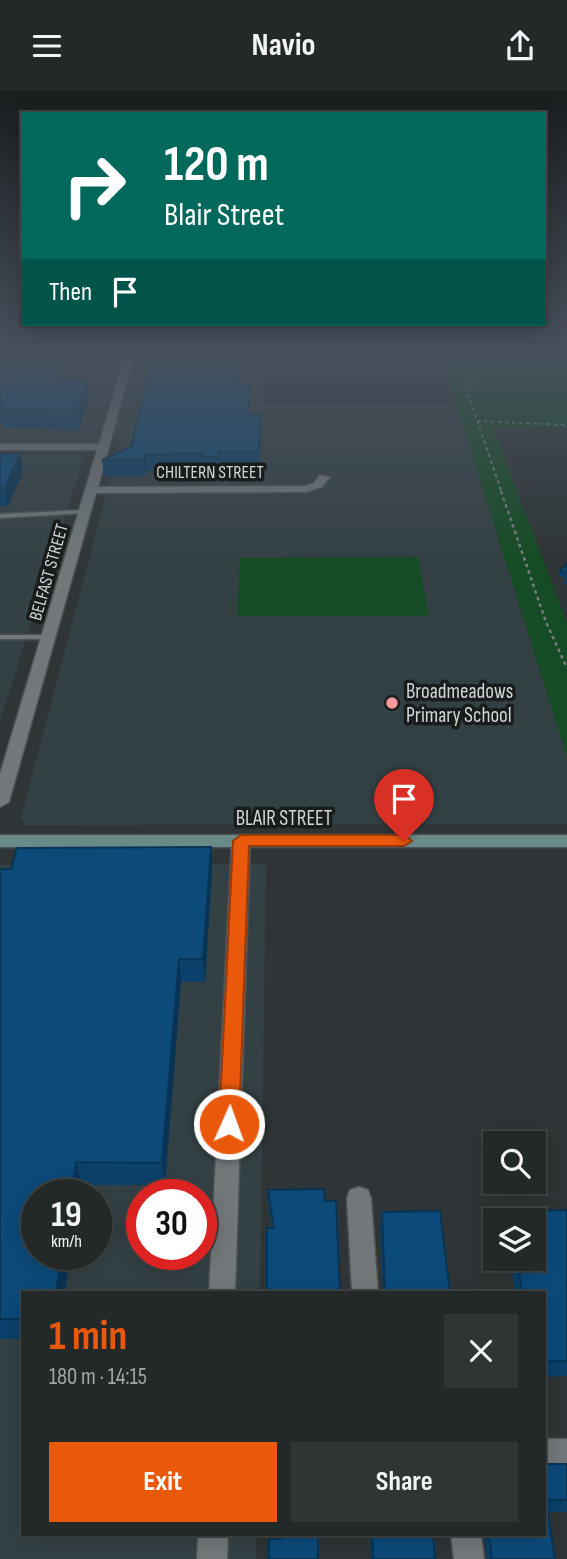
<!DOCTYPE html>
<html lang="en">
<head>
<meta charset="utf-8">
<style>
  :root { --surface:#232828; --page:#2f3434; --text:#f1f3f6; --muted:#a3a6a8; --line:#404445; --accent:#ea580c }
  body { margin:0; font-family:"Sofia Sans Condensed",sans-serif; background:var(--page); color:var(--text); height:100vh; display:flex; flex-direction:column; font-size:26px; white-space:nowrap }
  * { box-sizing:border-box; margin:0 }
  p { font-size:23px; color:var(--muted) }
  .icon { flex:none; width:38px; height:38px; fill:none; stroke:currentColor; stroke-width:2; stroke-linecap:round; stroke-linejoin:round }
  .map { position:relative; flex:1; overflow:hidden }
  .side { position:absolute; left:21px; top:1200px; width:525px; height:245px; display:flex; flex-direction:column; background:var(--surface); border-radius:0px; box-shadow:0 4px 18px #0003,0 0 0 2px var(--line) }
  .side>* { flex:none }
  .banner { position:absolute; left:21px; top:21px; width:525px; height:214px; border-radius:0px; box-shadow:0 4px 18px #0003,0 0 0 2px var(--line); background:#00695c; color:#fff; overflow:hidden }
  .buttons { position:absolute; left:483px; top:1040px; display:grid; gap:14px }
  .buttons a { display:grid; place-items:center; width:63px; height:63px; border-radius:0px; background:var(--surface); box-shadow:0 4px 18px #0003,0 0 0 2px var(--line); font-size:35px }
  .speed { position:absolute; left:21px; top:1088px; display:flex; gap:14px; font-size:35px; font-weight:700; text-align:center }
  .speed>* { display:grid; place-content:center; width:91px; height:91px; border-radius:50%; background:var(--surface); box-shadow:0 4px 18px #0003,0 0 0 2px var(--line); line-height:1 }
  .speed small { font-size:18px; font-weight:400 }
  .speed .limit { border:10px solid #d22; background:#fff; color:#111 }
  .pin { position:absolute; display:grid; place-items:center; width:60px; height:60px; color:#fff; margin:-72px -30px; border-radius:50% 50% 50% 0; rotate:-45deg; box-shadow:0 0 7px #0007 }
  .pin .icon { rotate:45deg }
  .me { position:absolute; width:77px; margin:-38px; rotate:2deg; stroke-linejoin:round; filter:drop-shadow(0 0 5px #0008) }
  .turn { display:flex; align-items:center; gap:24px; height:147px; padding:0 28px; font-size:32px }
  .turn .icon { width:91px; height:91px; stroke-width:2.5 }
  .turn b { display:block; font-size:49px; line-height:60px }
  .then { display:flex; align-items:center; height:66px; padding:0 28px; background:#0003; gap:14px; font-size:26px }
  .round { display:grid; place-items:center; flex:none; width:74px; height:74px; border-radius:0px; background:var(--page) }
  .head { display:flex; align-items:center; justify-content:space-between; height:119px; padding:0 28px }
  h1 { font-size:42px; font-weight:700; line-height:52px; color:var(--accent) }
  .primary-button { display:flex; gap:14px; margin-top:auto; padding:14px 28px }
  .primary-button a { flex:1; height:80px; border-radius:0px; background:var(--accent); color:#fff; font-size:28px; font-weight:700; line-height:80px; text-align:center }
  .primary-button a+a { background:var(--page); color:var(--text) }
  header { display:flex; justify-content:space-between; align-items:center; height:91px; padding:0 28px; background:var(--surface); font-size:32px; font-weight:700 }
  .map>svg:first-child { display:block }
  .built { fill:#344144; fill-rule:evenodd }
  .green { fill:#164c25 }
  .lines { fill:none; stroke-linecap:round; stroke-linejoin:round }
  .lane-casing { stroke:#4c5052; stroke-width:3 }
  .street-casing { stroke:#4c5052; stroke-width:3 }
  .secondary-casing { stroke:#4c5052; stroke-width:3 }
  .path-far1 { stroke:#777c7d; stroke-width:2; stroke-dasharray:3.5 3.5; stroke-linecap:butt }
  .path { stroke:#777c7d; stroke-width:2.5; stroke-dasharray:3.5 3.5; stroke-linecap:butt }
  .lane { fill:#72787a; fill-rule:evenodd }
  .street { fill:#72787a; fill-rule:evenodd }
  .secondary { fill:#688b88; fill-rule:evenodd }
  .wall { fill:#0a4069 }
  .shaded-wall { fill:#083455 }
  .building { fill:#0c4a7a; stroke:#083455; stroke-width:2 }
  .route { fill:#ea580c; stroke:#983908; stroke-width:2 }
  .poi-dot { fill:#f59b9b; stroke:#191c1d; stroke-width:2.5 }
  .labels { text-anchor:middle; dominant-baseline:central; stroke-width:7; stroke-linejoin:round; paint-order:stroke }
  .far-street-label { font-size:18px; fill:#d3d6d7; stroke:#191c1d }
  .poi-label { font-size:21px; fill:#d3d6d7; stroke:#191c1d; text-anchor:start }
  .street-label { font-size:21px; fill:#d3d6d7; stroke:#191c1d }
</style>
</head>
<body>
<header><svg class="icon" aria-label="menu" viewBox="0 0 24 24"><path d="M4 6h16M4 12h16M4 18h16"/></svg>Navio<svg class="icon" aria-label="share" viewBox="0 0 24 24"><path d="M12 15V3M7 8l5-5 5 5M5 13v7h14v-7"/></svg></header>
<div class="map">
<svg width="567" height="1468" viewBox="0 0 567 1468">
  <rect width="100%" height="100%" fill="#2f3536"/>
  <!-- built -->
  <path class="built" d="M0,261H263L262,312H456L567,666V733L25,734L21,727L120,350H0Z
    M0,363H77L84,366L0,630Z
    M266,773L260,1202H23V1444H256V1468H0V774ZM37,1104H96V1164H37ZM142,1104H201V1164H142Z"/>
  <!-- green -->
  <path class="green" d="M440,261H567V337H493L567,532V666Z
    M418,466L429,525H237L240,467Z"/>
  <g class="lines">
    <defs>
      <path id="lane" d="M85,419L87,420V422L0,427V423Z
        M0,544H48L52,546L48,548H0Z"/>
      <path id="street" d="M126,261H135L98,396L305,395L314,392L320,384L330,386L322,396L306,401L96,402L9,711L0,716V683L97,359H0V353H99Z
        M241,744L250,750L235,1202H209L232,750Z
        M359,1096L368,1099L371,1107L378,1202H352L347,1107L350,1099Z
        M544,1348H567V1376H544Z
        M198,1444H228L227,1468H197Z
        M451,1444H481L484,1468H454Z"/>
      <path id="secondary" d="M0,744H567V756H0Z"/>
    </defs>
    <!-- lane casing -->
    <use href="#lane" class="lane-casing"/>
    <!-- street casing -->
    <use href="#street" class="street-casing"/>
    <!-- secondary casing -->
    <use href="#secondary" class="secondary-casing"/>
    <!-- path-far1 -->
    <path class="path-far1" d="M486,261L491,276L470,289L466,297L502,402
      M477,330L567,334"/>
    <!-- path -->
    <path class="path" d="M501,400L546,531L567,577"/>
    <!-- lane -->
    <use href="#lane" class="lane"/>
    <!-- street -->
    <use href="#street" class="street"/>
    <!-- secondary -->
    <use href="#secondary" class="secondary"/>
  </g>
  <!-- wall -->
  <path class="wall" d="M0,264L18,269H26V272L62,288L88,290L90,306L79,339L3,336L2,331H0Z
    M239,293L250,307L249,324L260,338L259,376H219V381H203L202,378L146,380L145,385H104L102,369L131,356Z
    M0,363H20L23,381L8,415H0Z
    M567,473V494L564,493L565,487L559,485L560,480Z
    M211,756L212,779L205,891H181L165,1094H81L23,1202V1248H0V778H11Z
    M268,1099L325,1110L340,1202L272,1137L268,1111Z
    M567,1119V1285L544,1286V1202H515L510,1167H534V1129H508L511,1120Z
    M382,1121L450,1202H383L380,1138Z
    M544,1373H567V1421H548L555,1468H487L484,1444H544Z
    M370,1444H433L435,1468H371Z"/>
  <!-- shaded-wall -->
  <path class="shaded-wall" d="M60,272L62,288L54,287Z
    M88,290L90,306L79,339L77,321Z
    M20,363L23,381L8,415L5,397Z
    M145,364L146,380L145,385L144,369Z
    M211,756L212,779L205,891L203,868Z
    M179,868L181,891L165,1094L162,1072Z
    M76,1071L81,1094L79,1104H71Z
    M62,1164H70L65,1202H56Z"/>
  <!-- building -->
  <path class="building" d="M0,264H18L15,269H26L24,272H60L54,287L88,290L77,321L0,319L3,314H0Z
    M151,274H239L238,293H250L248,324H260L259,361H219L218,366H202V362L145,364L144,369H102L131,356Z
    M0,363H20L5,397H0Z
    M567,473V482L560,480Z
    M211,756L203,868H179L162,1072L76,1071L71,1104H37V1164H62L56,1202H23V1228H0V778H11L17,757Z
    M324,1098L325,1110H336L340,1202H267V1137H274L268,1099Z
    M567,1119V1270H544V1202H522L517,1167H534V1129H512L511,1120Z
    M440,1120L450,1202H385L382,1121Z
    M544,1373H567V1409H546L555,1468H492L489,1444H544Z
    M280,1444H318V1468H269V1448H281Z
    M372,1444H433L435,1468H373Z"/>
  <!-- sky -->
  <linearGradient id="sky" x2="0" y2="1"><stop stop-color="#1a1d1e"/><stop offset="0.56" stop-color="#47515d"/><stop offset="1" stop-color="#47515d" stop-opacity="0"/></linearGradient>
  <rect width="567" height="467" fill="url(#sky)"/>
  <!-- route -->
  <path class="route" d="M241,744H404L412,750L404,755H249L239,1033L236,1039L229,1042L222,1039L219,1033L233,750Z"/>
  <!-- markers -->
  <circle class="poi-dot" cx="392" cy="612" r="7"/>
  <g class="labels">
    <!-- far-street labels -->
    <g class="far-street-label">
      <text x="210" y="381">CHILTERN STREET</text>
      <text transform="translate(49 481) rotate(-74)">BELFAST STREET</text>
    </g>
    <!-- poi labels -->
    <g class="poi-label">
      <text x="406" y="600">Broadmeadows<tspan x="406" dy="24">Primary School</tspan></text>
    </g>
    <!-- street labels -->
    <g class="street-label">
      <text x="284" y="727">BLAIR STREET</text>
    </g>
  </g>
</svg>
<div class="buttons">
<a><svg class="icon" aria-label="search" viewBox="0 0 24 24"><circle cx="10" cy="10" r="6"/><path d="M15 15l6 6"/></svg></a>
<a><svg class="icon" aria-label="layers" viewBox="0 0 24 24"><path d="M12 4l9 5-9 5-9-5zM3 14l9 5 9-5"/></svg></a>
</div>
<div class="speed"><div>19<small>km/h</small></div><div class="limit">30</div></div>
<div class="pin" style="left:404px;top:750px;background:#d93025"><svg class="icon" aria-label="arrive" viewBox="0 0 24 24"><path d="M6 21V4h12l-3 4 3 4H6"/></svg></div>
<svg class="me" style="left:229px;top:1033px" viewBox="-20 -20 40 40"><circle r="17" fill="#ea580c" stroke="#fff" stroke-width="3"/><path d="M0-11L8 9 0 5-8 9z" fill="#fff"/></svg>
<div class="banner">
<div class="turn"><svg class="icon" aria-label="right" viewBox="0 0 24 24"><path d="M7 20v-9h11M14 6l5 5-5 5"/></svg><div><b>120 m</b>Blair Street</div></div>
<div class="then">Then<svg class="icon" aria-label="arrive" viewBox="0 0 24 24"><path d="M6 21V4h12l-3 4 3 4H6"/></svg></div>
</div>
<section class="side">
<div class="head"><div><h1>1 min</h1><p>180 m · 14:15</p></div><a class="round"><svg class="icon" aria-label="close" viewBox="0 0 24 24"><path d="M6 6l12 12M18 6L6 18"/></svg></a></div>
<div class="primary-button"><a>Exit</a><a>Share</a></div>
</section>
</div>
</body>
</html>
